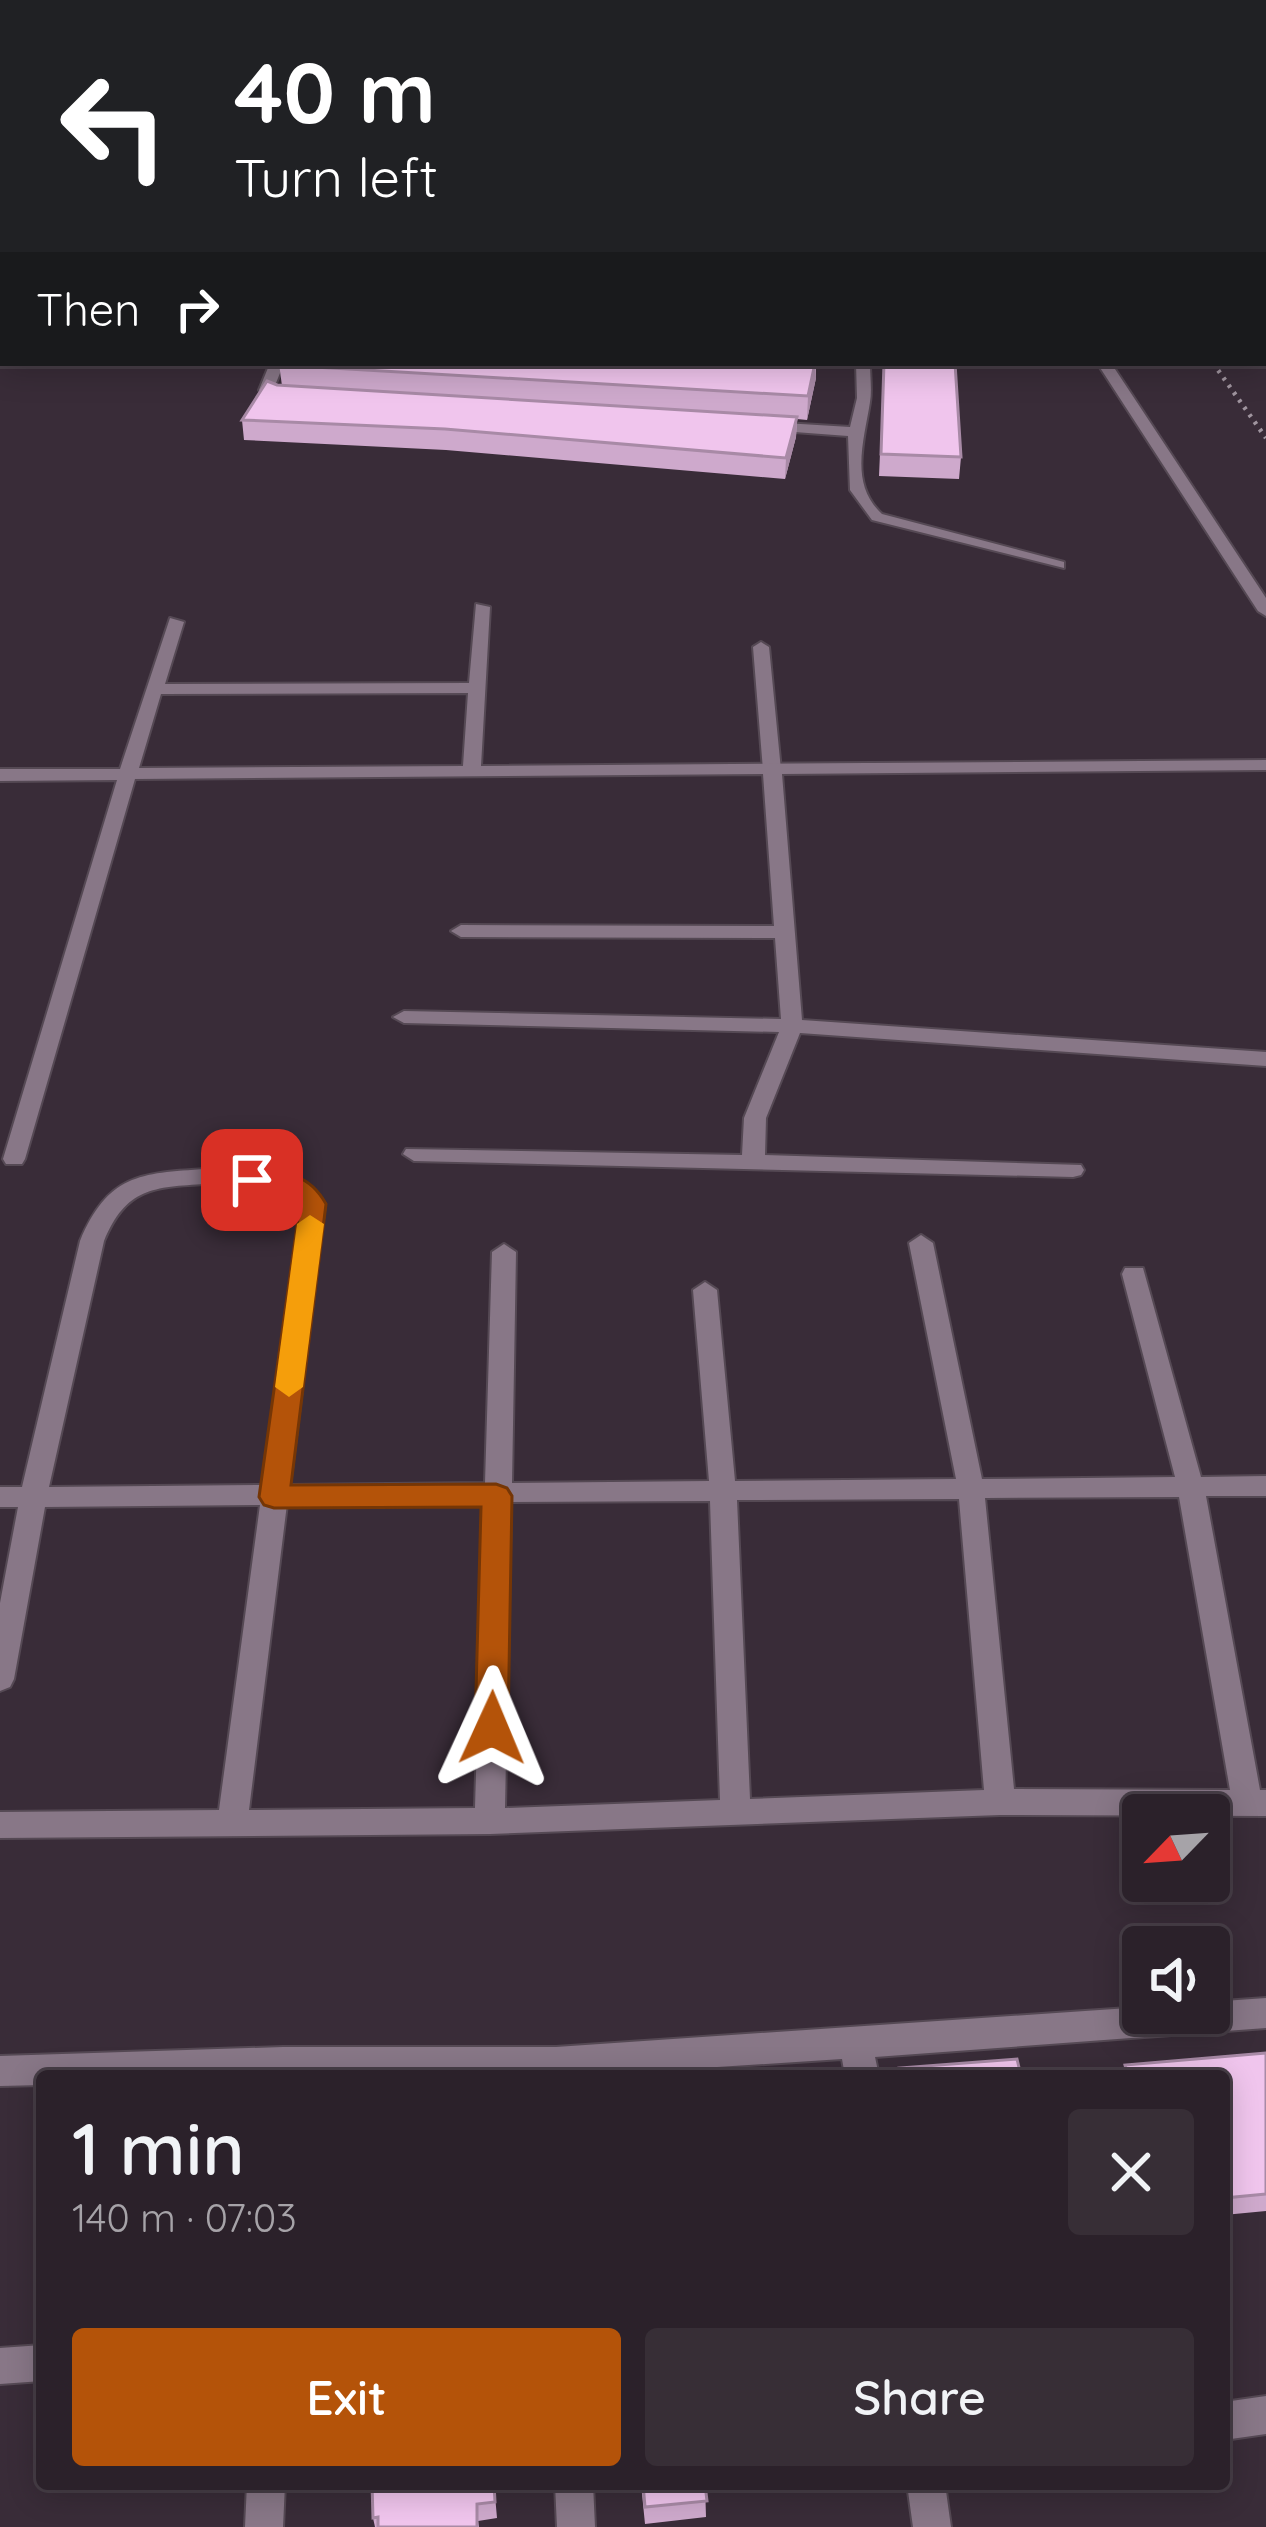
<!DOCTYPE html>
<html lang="en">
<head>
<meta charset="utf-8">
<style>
  :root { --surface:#2b212a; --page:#372e36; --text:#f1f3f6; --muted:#a6a3a8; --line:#473e47; --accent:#b45309 }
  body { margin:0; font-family:Quicksand,sans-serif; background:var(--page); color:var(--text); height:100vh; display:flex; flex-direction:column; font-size:45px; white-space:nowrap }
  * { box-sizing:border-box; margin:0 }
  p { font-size:39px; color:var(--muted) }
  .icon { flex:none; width:66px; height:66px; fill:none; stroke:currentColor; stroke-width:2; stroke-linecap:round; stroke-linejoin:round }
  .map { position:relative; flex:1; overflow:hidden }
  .side { position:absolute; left:36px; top:2070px; width:1194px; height:420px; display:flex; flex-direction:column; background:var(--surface); border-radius:12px; box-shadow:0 6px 30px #0003,0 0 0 3px var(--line) }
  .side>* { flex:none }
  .banner { position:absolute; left:0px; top:0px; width:1266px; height:366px; box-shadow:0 6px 30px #0003,0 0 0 3px var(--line); background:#202124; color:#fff; overflow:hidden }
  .needle { width:78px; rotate:245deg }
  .tools { position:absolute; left:1122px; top:1794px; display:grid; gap:24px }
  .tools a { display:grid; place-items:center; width:108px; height:108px; border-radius:12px; background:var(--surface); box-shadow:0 6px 30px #0003,0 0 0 3px var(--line); font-size:60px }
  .pin { position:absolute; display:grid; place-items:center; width:102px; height:102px; color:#fff; margin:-51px; border-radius:24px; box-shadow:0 6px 18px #0006 }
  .me { position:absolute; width:132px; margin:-66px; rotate:1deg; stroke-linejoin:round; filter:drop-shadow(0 0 9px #0008) }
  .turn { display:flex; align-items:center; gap:42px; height:252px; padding:0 36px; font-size:54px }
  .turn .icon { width:156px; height:156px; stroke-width:2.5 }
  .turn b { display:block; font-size:84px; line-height:102px }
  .then { display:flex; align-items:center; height:114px; padding:0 36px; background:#0003; gap:24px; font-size:45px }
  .round { display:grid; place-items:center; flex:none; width:126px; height:126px; border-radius:12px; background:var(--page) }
  .overview { display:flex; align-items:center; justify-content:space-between; height:204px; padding:0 36px }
  h1 { font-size:72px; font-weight:600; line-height:90px }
  .primary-button { display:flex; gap:24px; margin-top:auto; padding:24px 36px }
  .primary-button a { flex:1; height:138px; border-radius:12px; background:var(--accent); color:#fff; font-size:48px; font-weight:600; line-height:138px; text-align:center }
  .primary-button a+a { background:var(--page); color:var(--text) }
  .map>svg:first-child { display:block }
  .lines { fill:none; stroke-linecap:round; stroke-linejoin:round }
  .lane-casing { stroke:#554954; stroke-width:4 }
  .street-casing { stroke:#554954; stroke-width:4 }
  .lane { fill:#887787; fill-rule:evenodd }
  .street { fill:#887787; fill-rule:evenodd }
  .rail { stroke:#a0959f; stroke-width:4.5; stroke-dasharray:3 6; stroke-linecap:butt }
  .wall { fill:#cea9cc }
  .shaded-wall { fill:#a88aa6 }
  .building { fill:#f0c5ed; stroke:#a88aa6; stroke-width:3 }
  .route { fill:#b45309; stroke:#753606; stroke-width:3 }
  .slow { fill:#f59e0b }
</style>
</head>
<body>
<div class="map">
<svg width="1266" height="2527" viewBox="0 0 1266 2527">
  <rect width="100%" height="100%" fill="#392c38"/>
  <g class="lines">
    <defs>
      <path id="lane" d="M74,0H85L88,3H77Z
        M351,0H363L366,3H354Z
        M529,0H541L545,3H533Z
        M856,0H866L869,3H859Z
        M1171,0H1182L1185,3H1174Z
        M0,69H3V75H0Z
        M0,128H3V134H0Z
        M0,174H3V180H0Z
        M0,234H3V242H0Z
        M0,283H3V291H0Z
        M0,340H3V348H0Z
        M270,363H284L274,388L289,394V400H279L259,390Z
        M856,363H870C870,376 872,390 870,402C864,441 849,484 882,514L1064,562V568L872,520L850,490L848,436L768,430L761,426L768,422L850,427L857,398Z
        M761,642L769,647L781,770L772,776L763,770L753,647Z"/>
      <path id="street" d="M714,0H725L728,3H717Z
        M893,0H903L905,3H895Z
        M1263,69H1266V75H1263Z
        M1263,218H1266V226H1263Z
        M1097,363H1111L1266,598V616L1258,611Z
        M476,604L490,607L481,766L1266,760V770L782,774L802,1020L1266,1052V1066L800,1033L766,1118L765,1155L1081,1165L1084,1170L1081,1175L1073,1177L414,1161L403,1154L406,1149L742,1155L744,1118L779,1032L404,1023L393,1017L404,1011L781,1019L775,938L461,937L451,931L461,925L774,926L763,774L135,779L25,1159L22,1164H6L3,1159L117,780L0,781V769H120L170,618L184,622L165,684L469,683ZM468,693L463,766L139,768L161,694Z
        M206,1169C249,1169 299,1163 325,1204L290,1485L485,1483L492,1252L504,1244L516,1252L512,1483L709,1481L693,1290L705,1282L717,1290L735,1481L956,1479L909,1243L921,1235L933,1243L982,1479L1175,1477L1122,1274L1125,1268H1143L1201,1477L1266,1476V1496H1206L1260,1790H1266V1816L1000,1815L490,1834L0,1838V1812L219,1810L260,1505L45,1507L14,1679L10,1687L0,1691V1603L18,1507H0V1487H22L80,1241C108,1175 139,1173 206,1169ZM206,1184L283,1188L301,1204L263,1485L49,1487L104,1241C126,1188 153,1187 206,1184ZM1179,1497L1230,1790L1014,1789L985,1498ZM959,1499L984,1790L750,1799L737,1500ZM710,1501L720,1800L505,1808L511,1502ZM484,1503L475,1808L249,1810L287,1504Z
        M1266,1998V2028L875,2057L879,2076H845L842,2059L577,2076H42V2085L0,2086V2056L283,2047H556L1143,2007V2013H1209V2002Z
        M42,2345V2381L0,2384V2348Z
        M1266,2396V2434L1224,2440V2402Z
        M247,2484H285L283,2527H245Z
        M555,2484H593L595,2527H557Z
        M907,2484H945L951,2527H913Z"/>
    </defs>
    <!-- lane casing -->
    <use href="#lane" class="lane-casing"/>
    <!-- street casing -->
    <use href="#street" class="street-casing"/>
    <!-- lane -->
    <use href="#lane" class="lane"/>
    <!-- street -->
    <use href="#street" class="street"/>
    <!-- rail -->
    <path class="rail" d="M1213,363L1266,438"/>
  </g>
  <!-- wall -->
  <path class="wall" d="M279,363H816V378L807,420L797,419L796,437L785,479L446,450L244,440L242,420L277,385L282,386Z
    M884,363L961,457L959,479L879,476Z
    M1266,2053V2211L1224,2215V2076H1121L1125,2065Z
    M494,2484L497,2518L478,2521L479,2527H375L373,2518Z
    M641,2484H705L706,2517L645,2524Z"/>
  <!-- shaded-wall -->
  <path class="shaded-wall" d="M815,363L816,378L807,420L808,396Z
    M797,417L796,437L785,479L786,458Z"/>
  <!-- building -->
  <path class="building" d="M1263,271H1266V307H1263Z
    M280,363H815L808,396L281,365Z
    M884,363H955L961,457L881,454Z
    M267,381L277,385L797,417L786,458L445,429L242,420Z
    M1266,2053V2194L1224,2198V2076H1128L1125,2065Z
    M1017,2059L1021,2076H901L899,2068Z
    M372,2484H494L495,2502L477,2504V2527H378V2517L373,2518Z
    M643,2484H705L707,2501L645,2507Z"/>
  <!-- route -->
  <path class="route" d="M252,1172C286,1173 308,1172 326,1204L291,1485L496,1484L507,1488L512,1496L508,1728L503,1738L492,1742L480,1738L475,1728L481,1507L274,1508L264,1505L259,1497L300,1204L284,1189L243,1186L239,1180Z"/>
  <!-- slow -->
  <path class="slow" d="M310,1215L324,1224L303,1387L289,1397L275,1387L297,1224Z"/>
</svg>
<div class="tools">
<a><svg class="needle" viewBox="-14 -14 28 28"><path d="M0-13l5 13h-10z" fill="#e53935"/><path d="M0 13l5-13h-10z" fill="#a6a3a8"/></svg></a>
<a><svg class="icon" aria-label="sound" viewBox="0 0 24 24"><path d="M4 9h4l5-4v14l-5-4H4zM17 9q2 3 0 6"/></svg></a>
</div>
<div class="pin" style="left:252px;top:1180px;background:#d93025"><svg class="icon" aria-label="arrive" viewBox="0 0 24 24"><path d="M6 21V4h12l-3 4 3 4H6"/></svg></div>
<svg class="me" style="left:492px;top:1728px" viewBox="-20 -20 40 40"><path d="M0-17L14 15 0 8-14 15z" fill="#b45309" stroke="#fff" stroke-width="4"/></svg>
<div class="banner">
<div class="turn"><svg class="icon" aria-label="left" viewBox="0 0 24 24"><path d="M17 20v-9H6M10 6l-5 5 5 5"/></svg><div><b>40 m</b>Turn left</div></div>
<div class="then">Then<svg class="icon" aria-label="right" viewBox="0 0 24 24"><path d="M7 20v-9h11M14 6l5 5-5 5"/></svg></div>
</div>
<section class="side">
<div class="overview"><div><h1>1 min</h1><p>140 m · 07:03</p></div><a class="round"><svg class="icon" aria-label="close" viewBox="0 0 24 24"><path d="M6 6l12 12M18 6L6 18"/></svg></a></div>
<div class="primary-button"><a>Exit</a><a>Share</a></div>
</section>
</div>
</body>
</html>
